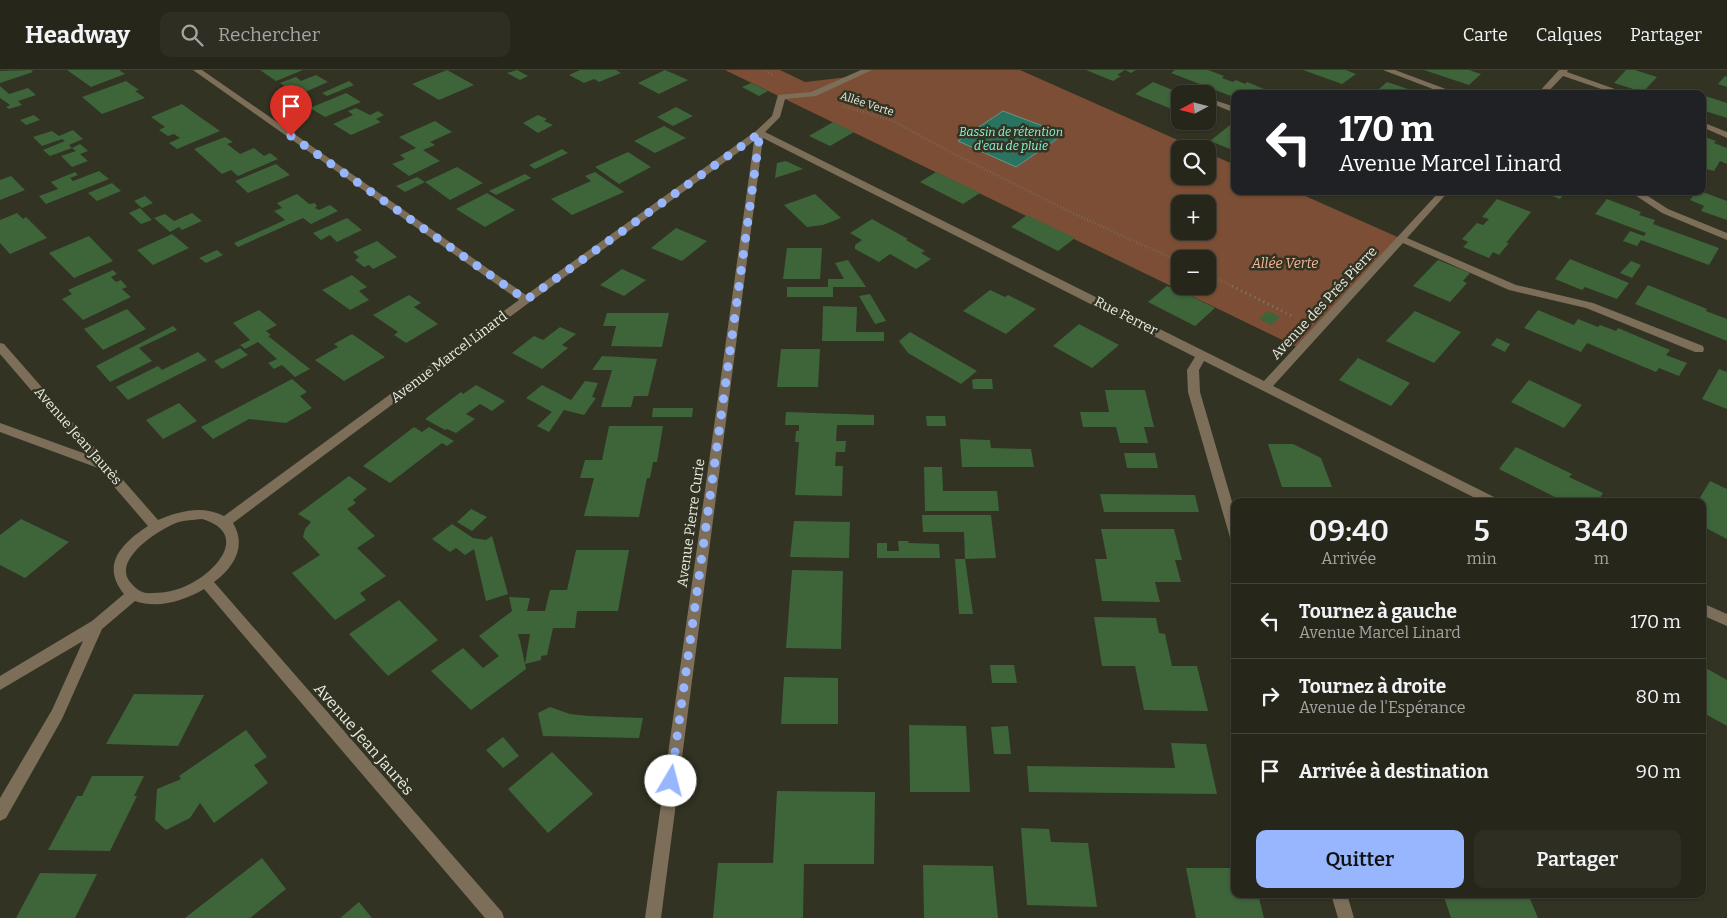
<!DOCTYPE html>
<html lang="fr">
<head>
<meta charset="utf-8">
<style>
  :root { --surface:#26261a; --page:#2e2e23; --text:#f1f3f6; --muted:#a4a5a2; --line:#424339; --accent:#97b6fd }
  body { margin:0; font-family:Bitter,serif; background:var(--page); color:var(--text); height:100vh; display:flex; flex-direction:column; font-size:19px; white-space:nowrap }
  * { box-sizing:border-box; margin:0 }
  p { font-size:16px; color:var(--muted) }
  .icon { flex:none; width:28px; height:28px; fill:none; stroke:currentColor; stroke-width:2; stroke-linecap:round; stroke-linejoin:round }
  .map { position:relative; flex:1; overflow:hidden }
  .panel { position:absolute; left:1231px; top:428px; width:475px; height:400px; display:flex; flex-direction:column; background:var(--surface); border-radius:10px; box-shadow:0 1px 4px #0004,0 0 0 1px var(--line) }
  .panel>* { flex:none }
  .banner { position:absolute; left:1231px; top:20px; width:475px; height:105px; border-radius:10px; box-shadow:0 1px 4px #0004,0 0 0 1px var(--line); background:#202124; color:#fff; overflow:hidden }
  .needle { width:32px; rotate:263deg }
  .fabs { position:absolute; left:1171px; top:15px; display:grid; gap:10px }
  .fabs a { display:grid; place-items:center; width:45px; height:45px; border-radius:10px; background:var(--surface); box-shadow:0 1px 4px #0004,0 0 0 1px var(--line); font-size:25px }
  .pin { position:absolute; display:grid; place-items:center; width:42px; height:42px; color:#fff; margin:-51px -21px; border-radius:50% 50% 50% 0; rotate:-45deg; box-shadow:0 0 5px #0007 }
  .pin .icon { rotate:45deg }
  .me { position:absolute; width:55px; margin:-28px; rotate:8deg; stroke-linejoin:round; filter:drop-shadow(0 0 4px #0008) }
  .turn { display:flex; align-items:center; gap:18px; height:105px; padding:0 25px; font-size:22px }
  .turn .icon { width:65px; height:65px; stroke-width:2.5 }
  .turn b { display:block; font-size:35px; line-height:42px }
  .eta { display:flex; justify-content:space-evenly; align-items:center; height:85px; text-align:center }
  .eta b { font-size:30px; font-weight:600; line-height:35px }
  .primary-button { display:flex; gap:10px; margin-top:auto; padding:10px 25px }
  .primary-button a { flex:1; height:58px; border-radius:10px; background:var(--accent); color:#111; font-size:20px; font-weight:600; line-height:58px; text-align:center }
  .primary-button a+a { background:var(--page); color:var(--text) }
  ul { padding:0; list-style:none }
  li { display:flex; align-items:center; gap:15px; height:75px; padding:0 25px; border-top:1px solid var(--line) }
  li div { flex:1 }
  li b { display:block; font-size:19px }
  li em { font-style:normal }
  header { display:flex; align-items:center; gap:30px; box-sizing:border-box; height:70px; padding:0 25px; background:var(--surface); border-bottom:1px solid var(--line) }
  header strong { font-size:24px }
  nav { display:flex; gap:28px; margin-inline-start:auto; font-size:18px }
  .search { width:350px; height:45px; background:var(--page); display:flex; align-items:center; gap:12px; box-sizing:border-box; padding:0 18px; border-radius:10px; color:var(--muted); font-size:19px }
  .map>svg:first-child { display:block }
  .green { fill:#7c4e35; fill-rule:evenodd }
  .water { fill:#2a7360; stroke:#649787 }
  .building { fill:#3e643a; fill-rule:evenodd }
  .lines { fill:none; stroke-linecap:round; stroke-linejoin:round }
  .path-far1 { stroke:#7b7c6f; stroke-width:2.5; stroke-dasharray:0.5 2.5; stroke-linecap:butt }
  .path { stroke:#7b7c6f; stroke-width:3; stroke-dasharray:1 4; stroke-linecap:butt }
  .minor { fill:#7c6e59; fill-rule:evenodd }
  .route { stroke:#97b6fd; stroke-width:9; stroke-dasharray:0 16.2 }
  .labels { text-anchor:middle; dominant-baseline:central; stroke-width:5; stroke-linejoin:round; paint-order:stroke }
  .far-street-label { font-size:11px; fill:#eaebe1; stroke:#323323 }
  .far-water-label { font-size:12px; font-style:italic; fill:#8af5d6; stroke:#323323 }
  .park-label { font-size:14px; font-style:italic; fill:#f8b796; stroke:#323323 }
  .street-label { font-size:14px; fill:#eaebe1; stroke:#323323 }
  .near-street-label { font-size:16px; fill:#eaebe1; stroke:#323323 }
</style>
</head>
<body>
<header>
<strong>Headway</strong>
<div class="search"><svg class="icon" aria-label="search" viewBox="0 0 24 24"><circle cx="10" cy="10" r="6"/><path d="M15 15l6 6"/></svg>Rechercher</div>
<nav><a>Carte</a><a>Calques</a><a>Partager</a></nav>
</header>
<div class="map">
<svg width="1727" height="848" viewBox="0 0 1727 848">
  <rect width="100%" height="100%" fill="#323323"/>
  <!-- green -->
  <path class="green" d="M725,0H780L805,12L849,7L868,0H1020L1198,79H1180V106H1208V83L1235,95V121H1294L1402,169L1301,279ZM1180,134H1208V161H1180ZM1180,189H1208V216H1180Z"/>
  <!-- water -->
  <path class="water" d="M1003,41L1064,64L1016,97L958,71Z"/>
  <!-- building -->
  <path class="building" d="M31,0L33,2L0,13V1Z
    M67,0H119L125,4L91,17Z
    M260,0H303L276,11Z
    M447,0L474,15L439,30L412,14Z
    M517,0L528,6L520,10L507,3Z
    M616,0L621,3L599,12L594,9L584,13L569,5L580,0Z
    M665,0L688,10L659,24L638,13Z
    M1086,0H1136L1131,3L1125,0L1117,5L1121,6L1113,11Z
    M1175,0H1208L1224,6L1222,8L1233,12L1236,10L1245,14L1247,12L1276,24H1235V26H1231L1171,3Z
    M1303,0H1346L1356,4L1342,14Z
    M1424,0H1469L1481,4L1469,15Z
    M1626,0H1635L1657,7L1643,22L1614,13Z
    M316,5L328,12L298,25L280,13L296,7L301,11Z
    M1725,6L1727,7V17L1718,14Z
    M126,11L139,20L135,21L145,28L102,44L82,27Z
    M349,11L354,15L327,26L322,23Z
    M1153,12L1180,23V48L1169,43L1174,40L1135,24Z
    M1387,12L1420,23V24H1373Z
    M751,13L768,21L759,26L742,17Z
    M0,16L9,24L28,18L36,25L18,31L22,35L9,39L6,37L10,35L0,28Z
    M346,23L361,32L325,47L310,38Z
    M1702,25L1727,33V48L1702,40Z
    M182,34L197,45L220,61L177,79L169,73L180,68L174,64L168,66L159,60L165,57L151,47Z
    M676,37L693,46L673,56L657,47Z
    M356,38L370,45L378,41L384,45L376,49L381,52L351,65L333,54L353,45L348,41Z
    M34,45L40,50L26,55L20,50Z
    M538,45L547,49L544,51L553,55L538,63L523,53Z
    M435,51L452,62L430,72L435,75L423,80L440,91L409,106L392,94L405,89L400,85L416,78L399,67Z
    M1235,51V81L1210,71Z
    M833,52L854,62L830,76L809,66Z
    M664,56L686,68L655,83L634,71Z
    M73,60L83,69L69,75L72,78L50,86L43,80L65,71L62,69L42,76L33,67L52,61L59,66Z
    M1702,66L1716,71L1714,73L1727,78V94L1720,91L1714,101L1702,98V89L1707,84L1702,82Z
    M225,67L233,72L227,74L240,84L254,78L264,86L270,83L278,89L238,106L231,100L222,104L194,79Z
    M80,74L88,81L80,84L88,91L72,97L61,86L76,81L72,78Z
    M562,79L568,83L535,99L529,95Z
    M628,82L651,97L619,114L595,97Z
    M786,91L803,99L775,108L777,93Z
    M276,94L290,105L248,123L235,111Z
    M457,97L483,113L450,130L425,112L405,122L396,116L417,107L425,112Z
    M99,101L109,109L46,134L39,126L58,119L51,112L75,102L78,105L70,108L73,111Z
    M595,102L624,122L572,145L551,129L591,111L585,106Z
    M936,102L980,123L963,134L920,112Z
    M525,104L531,108L496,125L489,121Z
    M11,106L25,120L0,130V110Z
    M112,113L121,121L97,131L88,123Z
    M1539,121H1566L1560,129Z
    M1700,121L1727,131V150L1701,141L1704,136L1690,130L1693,126L1680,122Z
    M487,123L515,140L485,157L456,139Z
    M297,124L309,134L315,133L317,136L315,138L319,140L330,135L338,141L311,154L303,148L238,177L234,173L285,150L274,141L282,138L277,133Z
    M815,124L841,148L823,155L807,157L784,135Z
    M145,126L153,133L142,138L134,131Z
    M1497,129L1531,142L1506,173H1509L1499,185L1493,182L1489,188L1463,177L1468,172L1462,169L1477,153L1483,155L1489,149L1482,147Z
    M1607,129L1641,142L1639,145L1655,150L1653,154L1719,178L1709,195L1641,170L1637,176L1623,171L1630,161L1644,166L1646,163L1595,144Z
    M140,138L152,150L141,154L129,143Z
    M17,143L23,149L26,147L47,168L10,184L0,173V150Z
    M192,143L202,151L182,160L179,157L170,162L154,148L165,144L174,151Z
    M1027,145L1075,168L1058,181L1011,157Z
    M347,148L362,160L337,172L330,165L321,170L313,163Z
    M872,149L908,169L906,170L925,181L921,183L931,189L916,199L890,184L879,192L855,179V175L862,170L850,163Z
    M676,158L707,171L682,191L651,178Z
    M172,164L189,178L153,195L137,180Z
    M89,166L113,191L74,208L49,183Z
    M377,171L397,187L373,199L369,195L364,197L355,190L359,187L353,182Z
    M787,178H822L820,209H783Z
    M217,180L223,185L206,193L199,188Z
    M1570,189L1629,213L1617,229L1585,217L1582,220L1555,209Z
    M848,190L866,217H833V227H787V217H828V209H844L835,193Z
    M1438,190L1470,203L1463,211L1467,213L1450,232L1413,216Z
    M1631,191L1641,195L1632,208L1620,203Z
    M622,199L646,210L624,226L600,215Z
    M113,200L117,204L111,207L116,212L121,210L127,217L122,219L131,227L83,250L62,229L72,224L68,220Z
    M352,205L367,217L359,221L369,230L350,240L322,220Z
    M1648,215L1707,239L1706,241L1727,249V271L1635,234Z
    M1167,216L1181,221L1215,238L1195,256L1148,232Z
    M990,220L1005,227L1008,225L1036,239L1006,264L963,241Z
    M870,224L886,251L875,254L859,226Z
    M409,225L421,233L414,237L438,254L406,273L394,265L398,262L373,245Z
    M823,236L857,237L856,262H884V271H822Z
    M127,239L146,259L103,280L84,259Z
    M259,240L277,255L266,261L271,265L268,266L310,299L295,307L282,295L274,299L268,293L277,289L258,272L245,279L240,275L250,270L233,253Z
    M1538,240L1574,255L1578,249L1598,257L1600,255L1616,261L1618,258L1670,280L1666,285L1687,293L1679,306L1659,298L1656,302L1587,273L1581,282L1524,258Z
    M1268,241L1280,247L1272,255L1259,249Z
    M1415,241L1461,262L1434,293L1386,271Z
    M607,243H669L662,277L611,276L616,256H603Z
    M1079,254L1119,275L1092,298L1053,276Z
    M173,256L177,260L139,278L152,291L110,312L96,296Z
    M560,257L576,264L562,275L568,278L542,299L512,283L534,266L543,270Z
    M910,262L977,301L961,314L908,283L899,271Z
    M352,264L385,287L344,311L315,290L338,277L334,274Z
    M1497,268L1510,274L1505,282L1491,275Z
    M240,278L248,285L222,299L214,291Z
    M781,279H820L818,317H777Z
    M198,282L207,290L128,330L116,317L158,296L162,300Z
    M602,286L657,289L648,326H634L631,337H601L612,300H592Z
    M1358,288L1410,313L1391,336L1339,310Z
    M1719,299L1727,302V339L1702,329Z
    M292,309L307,322L300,326L312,338L286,353L249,349L213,369L201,357Z
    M975,309H992L993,319H973L972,310Z
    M1529,310L1582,335L1564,358L1511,332Z
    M585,311L598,313L592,327L596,328L584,345L564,340L549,362L537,356L552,342L526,328L542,315L571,330Z
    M476,315L505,331L492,341L480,334L466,344L475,349L456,363L447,359L445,360L425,349L461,322L463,324Z
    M1105,320H1145L1154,357H1144L1148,373H1120L1116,357H1083L1080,342H1109Z
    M179,333L197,351L163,369L146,350Z
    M653,338H693L692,347H652Z
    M786,342L874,345V355H837L836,371H846L845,382H836L835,396H843L842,426L795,425L799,372H795L796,361H799V355H785Z
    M926,346H945L946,356H927Z
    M609,356H663L657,392H653L650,408H647L639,447L584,446L594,408H580L585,390H602Z
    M414,357L422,362L429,357L454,371L447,376L442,373L390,413L363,396Z
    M960,369L990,370L991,378L1031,379L1034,397H962Z
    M1268,374H1293L1321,388L1332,417H1282Z
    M1516,377L1572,404L1569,407L1603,423L1598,431L1561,430L1499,399Z
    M1124,383H1155L1158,398H1127Z
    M924,397H942L943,421H997L999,441H925Z
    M349,406L367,419L353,430L356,433L347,439L375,466L357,478L386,506L360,523L366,530L335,550L292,503L320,485L303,467L305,459L311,452L298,444Z
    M1710,411L1727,419V469L1702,456V431H1698Z
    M1100,424L1195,425L1199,442H1104Z
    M471,439L487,447L472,461L457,452Z
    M922,445H991L996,488L965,489L964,462H923Z
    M21,449L69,472L25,508L0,495V465Z
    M794,451L850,452L849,488L790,487Z
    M452,454L473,468L486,470L492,466L508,524L486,531L474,479L465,485L456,478L450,482L432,469Z
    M1101,459H1174L1182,490H1175L1181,512H1155L1160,532L1102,531L1095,489H1107Z
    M898,471H909L908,473L939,474L940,488H877V473H887V481H899Z
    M576,480H629L618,541H577L575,558H553L547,585L541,586V590L525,594L526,599L471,640L431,601L463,578L483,598L499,586L479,566L512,541L509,527L530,528L527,541H545L550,520H567ZM518,564H530L525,594L520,571Z
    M955,489H965L973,544H959Z
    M792,500L843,501L841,579L786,578Z
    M399,530L438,570L388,606L349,564Z
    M1094,547L1156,548L1159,563L1165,564L1172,596H1197L1208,641L1144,640L1135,596H1102Z
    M990,595H1014L1017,613H992Z
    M1702,596L1727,610V656L1702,642Z
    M784,607L838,608V654H781Z
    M134,624L204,625L178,676L106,674Z
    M550,637L570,644L589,646L643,648L639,668L543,666L538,643Z
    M909,655L966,656L970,722H910Z
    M1008,656L1011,684H994L991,657Z
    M246,660L267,687L254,695L268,713L214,753L200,733L190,748L166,760L155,750L157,719L181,709L179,706Z
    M503,667L519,686L503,698L486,680Z
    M1171,673L1206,674L1217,724L1029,722L1027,696L1175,698Z
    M552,682L593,724L548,763L508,719Z
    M92,706H144L134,726H137L110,781L48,780L77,726H82Z
    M777,721L875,722L874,794H804L803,848H713L718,793H773Z
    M1021,758L1049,759L1051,772L1088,773L1097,837L1027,835Z
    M262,788L286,819L250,848H185Z
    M923,795L993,796L998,848H924Z
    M1186,798H1235V824H1258L1264,848H1196Z
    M40,803L97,804L75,848H16Z
    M1443,824H1528L1538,848H1451Z
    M359,832L372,848H340Z"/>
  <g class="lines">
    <!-- path-far1 -->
    <path class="path-far1" d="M763,0L773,5
      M843,36L893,51L954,84L1077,145L1180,192
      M1208,204L1234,217"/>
    <!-- path -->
    <path class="path" d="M1232,216L1294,247"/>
    <!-- minor -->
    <path class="minor" d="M193,0H202L526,225L756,61L772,46L778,25L811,22L861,0H872L816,26L785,29L780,47L765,62L1264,311L1440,121H1449L1407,168L1516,215L1593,233L1703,276L1704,279L1703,282H1695L1586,238L1509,220L1403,173L1273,316L1496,428L1498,431H1481L1204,291L1199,300L1200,322L1235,442V469L1230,468L1229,464L1188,322L1187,300L1195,287L763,68L661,848H645L754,71L530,232L233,453C247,476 234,497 214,512L502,842L504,848H485L204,519C184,531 158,539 135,531L102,559L62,649L6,748L0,751V728L52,640L83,571L0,620V606L92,551L124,524C100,495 122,473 148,456L98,398L0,362V353L86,384L0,284V273L4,274L158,450C180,441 202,435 224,446L519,230ZM202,449C249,463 218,500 190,514C179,520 165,523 153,523C142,524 137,520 130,512C112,490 158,460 176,453C184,450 193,450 202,449Z
      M1383,0H1395L1459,24H1446Z
      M1559,0H1568L1567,2L1629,24H1616L1563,6L1546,24H1537Z
      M1208,28L1235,37V43L1208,32Z
      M1702,52L1727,62V68L1702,57Z
      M1629,121H1640L1668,139L1727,163V170L1662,143Z
      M1702,533L1727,544V556L1702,545Z
      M1331,824H1347L1354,848H1338Z"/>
  </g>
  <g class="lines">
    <!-- route -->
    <path class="route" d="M291,66L526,230L760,63L671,711"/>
  </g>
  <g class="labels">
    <!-- far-street labels -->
    <g class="far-street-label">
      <text transform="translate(867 34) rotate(18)">Allée Verte</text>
    </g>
    <!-- far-water labels -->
    <g class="far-water-label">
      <text x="1011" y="62">Bassin de rétention<tspan x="1011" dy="14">d'eau de pluie</tspan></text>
    </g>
    <!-- park labels -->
    <g class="park-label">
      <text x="1285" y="193">Allée Verte</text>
    </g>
    <!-- street labels -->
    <g class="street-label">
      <text transform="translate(1324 233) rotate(-47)">Avenue des Prés Pierre</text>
      <text transform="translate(1126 246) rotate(27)">Rue Ferrer</text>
      <text transform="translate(449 287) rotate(-37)">Avenue Marcel Linard</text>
      <text transform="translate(78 366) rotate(49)">Avenue Jean Jaurès</text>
      <text transform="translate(691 453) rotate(-82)">Avenue Pierre Curie</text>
    </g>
    <!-- near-street labels -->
    <g class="near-street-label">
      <text transform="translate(364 669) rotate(49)">Avenue Jean Jaurès</text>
    </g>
  </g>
</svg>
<div class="fabs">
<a><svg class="needle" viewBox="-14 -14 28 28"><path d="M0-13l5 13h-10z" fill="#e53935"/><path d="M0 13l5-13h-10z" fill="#a4a5a2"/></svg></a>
<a><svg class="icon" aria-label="search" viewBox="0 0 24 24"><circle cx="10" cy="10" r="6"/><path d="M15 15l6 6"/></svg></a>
<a>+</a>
<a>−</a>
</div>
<div class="pin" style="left:291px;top:66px;background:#d93025"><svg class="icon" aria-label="arrive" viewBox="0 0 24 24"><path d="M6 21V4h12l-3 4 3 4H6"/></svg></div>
<svg class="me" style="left:671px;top:711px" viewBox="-20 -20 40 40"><circle r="19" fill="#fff"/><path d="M0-13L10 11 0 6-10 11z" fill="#97b6fd"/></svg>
<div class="banner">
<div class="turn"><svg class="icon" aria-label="left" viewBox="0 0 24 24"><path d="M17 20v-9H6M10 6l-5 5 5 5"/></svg><div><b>170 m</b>Avenue Marcel Linard</div></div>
</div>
<section class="panel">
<div class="eta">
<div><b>09:40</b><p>Arrivée</p></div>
<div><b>5</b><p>min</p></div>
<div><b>340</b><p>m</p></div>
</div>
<ul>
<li><svg class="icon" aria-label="left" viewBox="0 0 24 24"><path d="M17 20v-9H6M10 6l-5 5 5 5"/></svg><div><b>Tournez à gauche</b><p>Avenue Marcel Linard</p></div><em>170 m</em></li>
<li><svg class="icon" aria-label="right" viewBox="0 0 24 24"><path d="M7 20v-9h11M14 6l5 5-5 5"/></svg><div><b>Tournez à droite</b><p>Avenue de l'Espérance</p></div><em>80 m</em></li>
<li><svg class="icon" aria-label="arrive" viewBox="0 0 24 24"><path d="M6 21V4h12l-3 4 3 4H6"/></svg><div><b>Arrivée à destination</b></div><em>90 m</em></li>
</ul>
<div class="primary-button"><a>Quitter</a><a>Partager</a></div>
</section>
</div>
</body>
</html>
